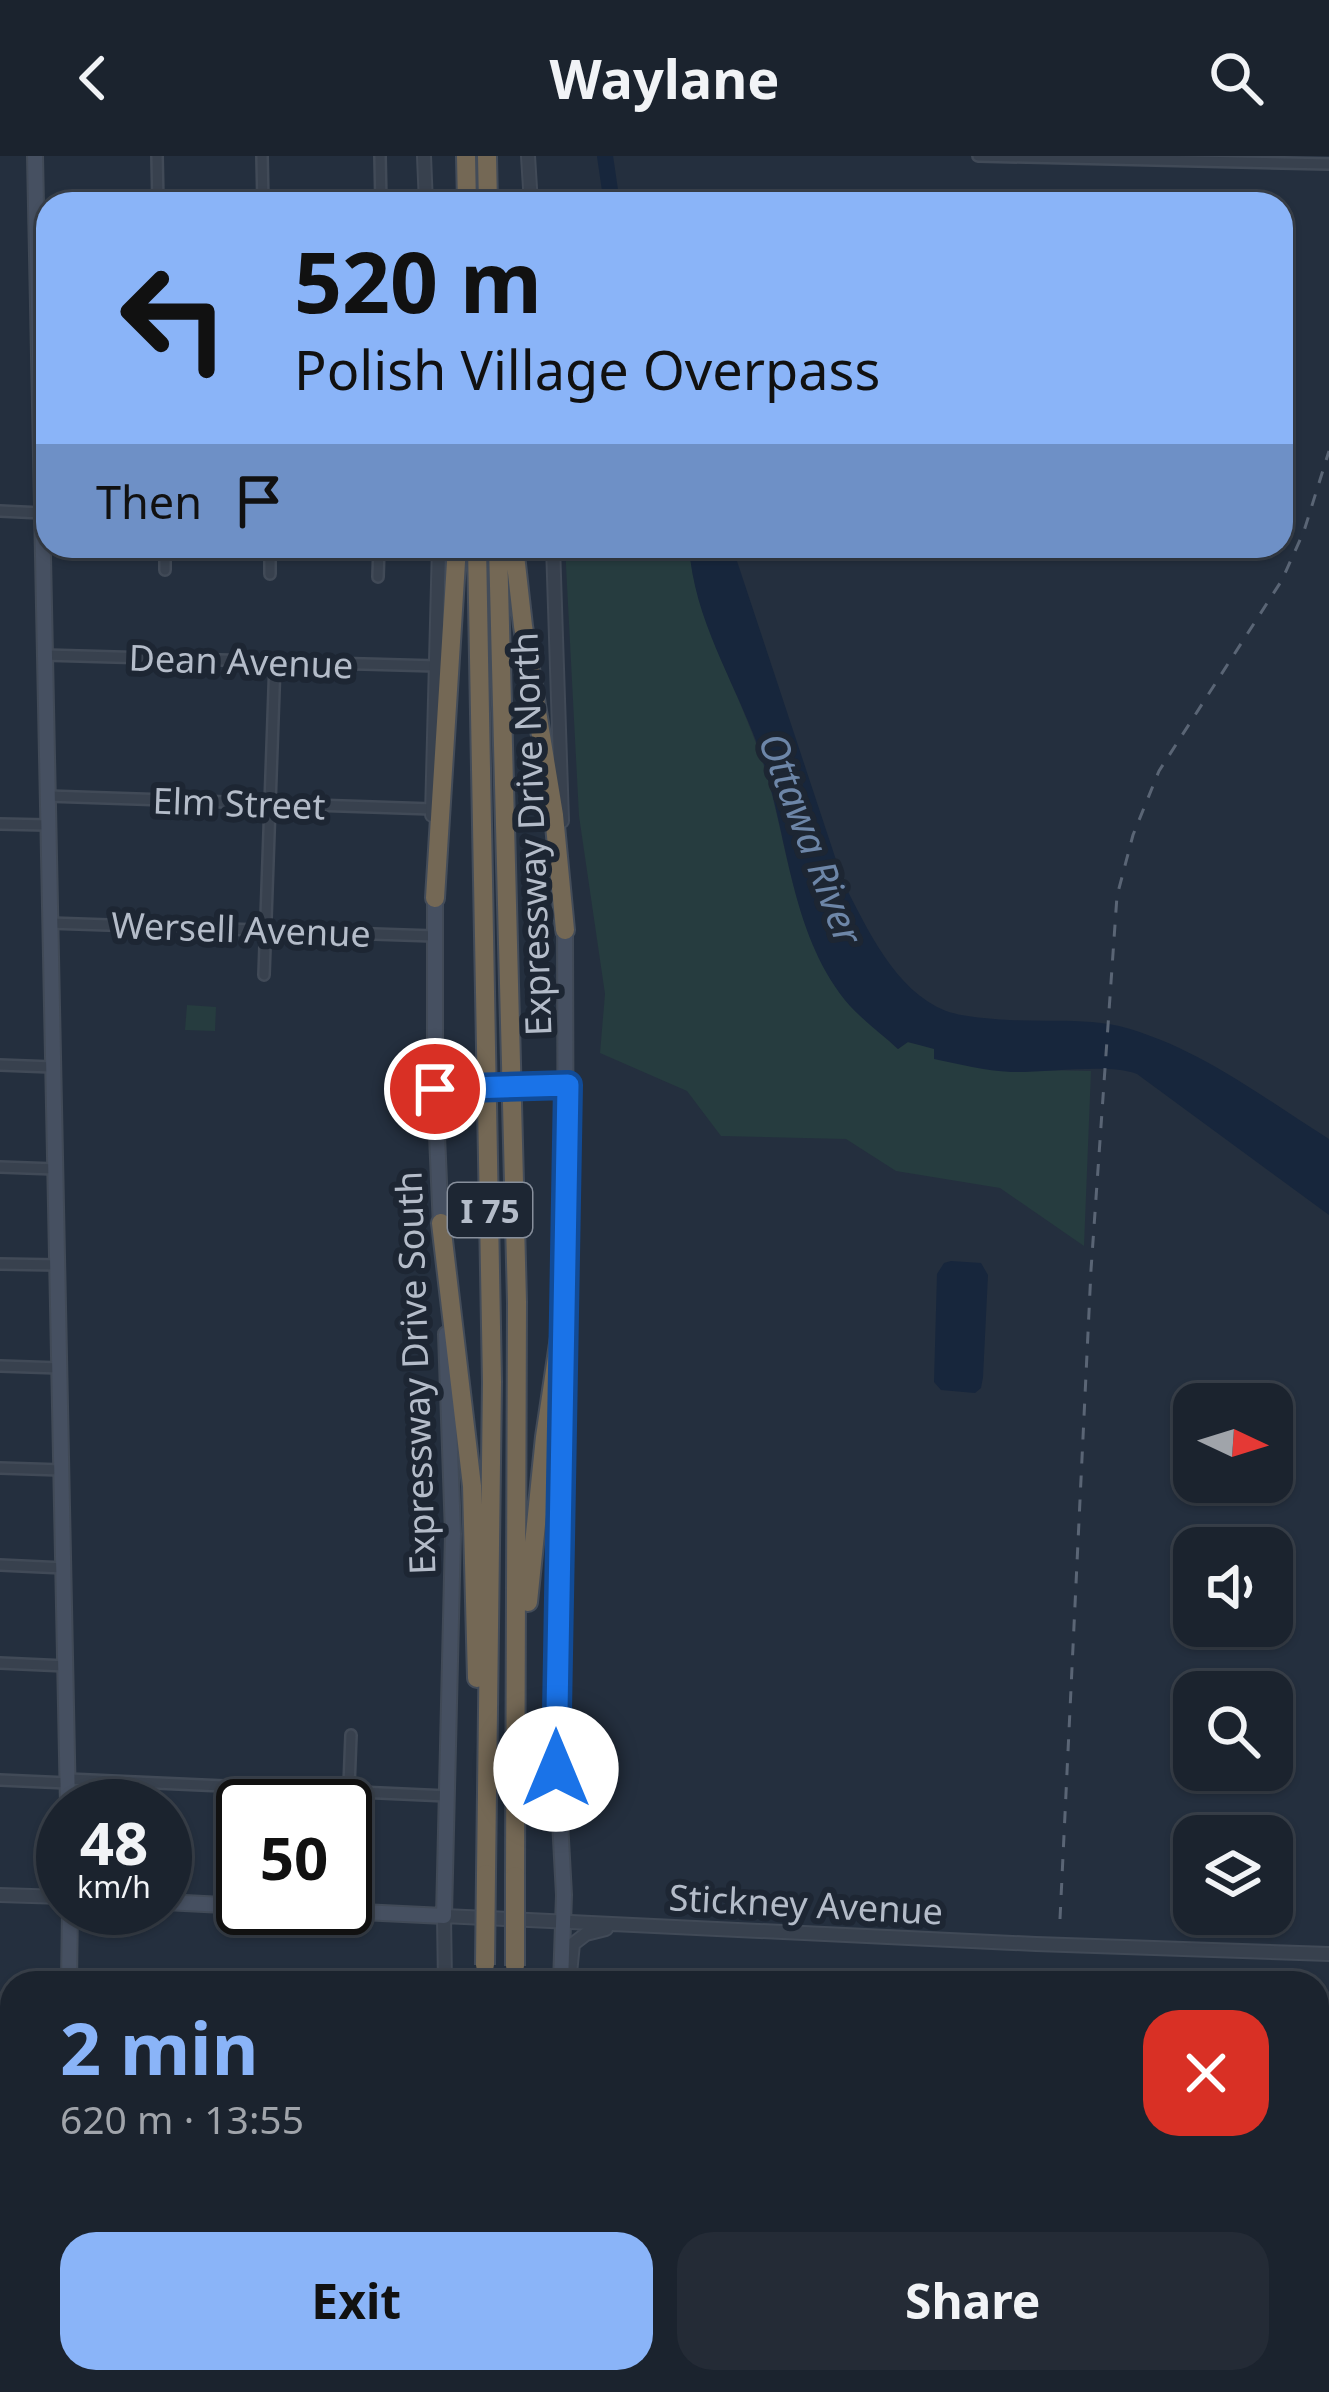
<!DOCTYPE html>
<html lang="en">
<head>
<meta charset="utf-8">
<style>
  :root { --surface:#1b232e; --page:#242b36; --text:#f1f3f6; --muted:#a0a4aa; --line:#39404a; --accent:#8ab4f8 }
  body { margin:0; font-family:"Noto Sans",sans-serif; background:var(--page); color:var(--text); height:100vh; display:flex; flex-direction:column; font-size:45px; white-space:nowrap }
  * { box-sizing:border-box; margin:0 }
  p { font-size:39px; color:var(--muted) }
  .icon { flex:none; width:66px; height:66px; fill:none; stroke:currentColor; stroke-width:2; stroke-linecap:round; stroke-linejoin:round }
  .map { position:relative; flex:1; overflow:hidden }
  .drawer { position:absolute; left:0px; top:1815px; width:1329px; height:423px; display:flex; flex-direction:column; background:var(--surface); border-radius:36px 36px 0 0; box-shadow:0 3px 9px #0004,0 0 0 3px var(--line) }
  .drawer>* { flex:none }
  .banner { position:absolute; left:36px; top:36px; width:1257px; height:366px; border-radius:36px; box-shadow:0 3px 9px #0004,0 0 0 3px var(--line); background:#8ab4f8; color:#111; overflow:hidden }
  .needle { width:78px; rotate:94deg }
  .tools { position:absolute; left:1173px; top:1227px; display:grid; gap:24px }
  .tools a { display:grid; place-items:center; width:120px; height:120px; border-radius:24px; background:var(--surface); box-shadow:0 3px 9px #0004,0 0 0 3px var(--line); font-size:60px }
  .speed { position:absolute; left:36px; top:1623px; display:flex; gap:24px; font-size:60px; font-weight:700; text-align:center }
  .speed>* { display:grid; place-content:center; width:156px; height:156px; border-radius:50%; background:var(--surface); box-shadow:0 3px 9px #0004,0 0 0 3px var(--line); line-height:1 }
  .speed small { font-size:30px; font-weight:400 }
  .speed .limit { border:6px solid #111; border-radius:18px; background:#fff; color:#111 }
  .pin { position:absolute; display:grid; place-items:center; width:102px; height:102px; color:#fff; margin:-51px; border:6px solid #fff; border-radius:50%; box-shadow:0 3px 12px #0007 }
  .me { position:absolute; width:132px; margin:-66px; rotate:0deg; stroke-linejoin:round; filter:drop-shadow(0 0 9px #0008) }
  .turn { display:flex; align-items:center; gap:42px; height:252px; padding:0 60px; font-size:54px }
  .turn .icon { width:156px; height:156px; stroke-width:2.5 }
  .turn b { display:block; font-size:84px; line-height:102px }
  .then { display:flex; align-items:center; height:114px; padding:0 60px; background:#0003; gap:24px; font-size:45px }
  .round { display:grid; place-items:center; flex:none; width:126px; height:126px; border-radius:36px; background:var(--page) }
  .headline { display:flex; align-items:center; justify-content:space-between; height:204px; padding:0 60px }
  h1 { font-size:72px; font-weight:700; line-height:90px; color:var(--accent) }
  .primary-button { display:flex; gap:24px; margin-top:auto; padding:24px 60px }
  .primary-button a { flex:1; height:138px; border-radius:36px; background:var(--accent); color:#111; font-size:48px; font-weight:700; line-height:138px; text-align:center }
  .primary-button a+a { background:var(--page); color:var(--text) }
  header { display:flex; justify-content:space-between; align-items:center; height:156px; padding:0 60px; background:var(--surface); font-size:54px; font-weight:700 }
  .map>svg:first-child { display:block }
  .green { fill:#263c3f }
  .water { fill:#17263c }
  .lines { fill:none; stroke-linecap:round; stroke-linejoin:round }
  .river { stroke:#17263c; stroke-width:16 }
  .minor-casing { stroke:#414a57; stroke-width:14 }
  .tertiary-casing { stroke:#414a57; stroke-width:16 }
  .secondary-casing { stroke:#414a57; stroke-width:18 }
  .motorway-casing { stroke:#434c59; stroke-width:22 }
  .minor { stroke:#38414e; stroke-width:9 }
  .tertiary { stroke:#38414e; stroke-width:12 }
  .secondary { stroke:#465061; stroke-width:14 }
  .motorway { stroke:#746855; stroke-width:18 }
  .rail { stroke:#5a6575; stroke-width:3; stroke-dasharray:12 12; stroke-linecap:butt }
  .tertiary-bridge-casing { stroke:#414a57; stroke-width:16; stroke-linecap:butt }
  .motorway-bridge-casing { stroke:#434c59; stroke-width:22; stroke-linecap:butt }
  .tertiary-bridge { stroke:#38414e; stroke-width:12 }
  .motorway-bridge { stroke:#746855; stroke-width:18 }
  .route-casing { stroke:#114b97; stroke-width:30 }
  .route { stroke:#1a73e8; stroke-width:21 }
  .labels { text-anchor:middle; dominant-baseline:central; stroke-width:12; stroke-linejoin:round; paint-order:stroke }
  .shield { fill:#1d2633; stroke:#878f9c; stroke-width:3 }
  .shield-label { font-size:33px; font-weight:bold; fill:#b4bcc9 }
  .street-label { font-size:36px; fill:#b4bcc9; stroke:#1d2633 }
  .water-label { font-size:39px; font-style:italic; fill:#6d86a8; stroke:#1d2633 }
</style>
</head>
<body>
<header><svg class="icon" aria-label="back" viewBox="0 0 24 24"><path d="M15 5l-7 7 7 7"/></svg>Waylane<svg class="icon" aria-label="search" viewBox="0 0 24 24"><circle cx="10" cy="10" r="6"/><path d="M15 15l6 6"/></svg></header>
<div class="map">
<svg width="1329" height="2236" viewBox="0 0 1329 2236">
  <rect width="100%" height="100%" fill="#242f3e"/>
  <!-- green -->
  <path class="green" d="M565,390H689C695,463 733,522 757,590C789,675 788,777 850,849C864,865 882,878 898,893L907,886L1041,914L1091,915L1084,1090L1000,1032L896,1015L846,983L721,980L687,935L600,897L605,838L579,660Z
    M187,849L216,851L215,875L185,874Z
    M100,2226H180V2236H96Z"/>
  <!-- water -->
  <path class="water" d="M689,390H732L844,728C867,772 895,835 946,855C963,861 991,863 1010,864C1046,866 1083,862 1119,870C1197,890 1262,941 1329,983V1059L1137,918C1108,907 1046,917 1011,916C985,915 959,908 934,903V893L908,886L898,893C883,879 864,865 850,850C788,778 789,675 758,590C733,522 694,464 689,390Z
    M951,1105L981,1107L988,1119L983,1221L981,1232L975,1237L941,1234L934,1226L937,1118L944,1107Z"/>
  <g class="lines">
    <!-- river -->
    <path class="river" d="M605,0L612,48"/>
    <defs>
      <path id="minor" d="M157,0L158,48
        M262,0L263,48
        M380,0L381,48
        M978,0L1329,8
        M0,355L42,357
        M165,390V414
        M270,390V418
        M378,421L379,390
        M44,499L437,510
        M47,640L432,653
        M0,668L47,669
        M49,767L434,780
        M264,819L275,506
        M0,909L52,911
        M0,1011L55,1013
        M0,1108L58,1109
        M0,1210L60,1212
        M0,1312L62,1314
        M0,1409L64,1412
        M0,1507L66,1510
        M68,1623L447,1640
        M0,1624L68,1627
        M345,1731L351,1579
        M0,1875H12
        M0,2008L12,2009
        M0,2142H12"/>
      <path id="tertiary" d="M424,0L426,48
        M528,0L531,48
        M553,390L562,665
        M432,659L439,390
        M530,930L568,929
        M435,933L472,931
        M0,1739L63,1741
        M445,1827L444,1760L1036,1788L1329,1798
        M569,1827L573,1788L586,1778L606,1773
        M413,2236L416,2226"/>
      <path id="secondary" d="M35,0L68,1650
        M435,742V933L441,1072
        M565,774L566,1147
        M165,1746L243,1750
        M280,1752L444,1760L453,1378L446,1178
        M69,1827L70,1752
        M561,1827L564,1739L556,1591L564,1199
        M73,2226V2236
        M564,2226V2236"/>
      <path id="motorway" d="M466,0L467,48
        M487,0L488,48
        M477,390L492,1226L486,1718
        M498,390L517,1146L515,1720
        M514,390L523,470L554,659L565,774
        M435,742L457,390
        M441,1067L472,1330L477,1522
        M528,1446L545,1281L566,1141
        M486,2226V2236
        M525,2226V2236
        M509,2236L510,2226"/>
    </defs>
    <!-- minor casing -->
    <use href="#minor" class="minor-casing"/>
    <!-- tertiary casing -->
    <use href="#tertiary" class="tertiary-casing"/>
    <!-- secondary casing -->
    <use href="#secondary" class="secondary-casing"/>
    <!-- motorway casing -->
    <use href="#motorway" class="motorway-casing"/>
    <!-- minor -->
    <use href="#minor" class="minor"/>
    <!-- tertiary -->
    <use href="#tertiary" class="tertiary"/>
    <!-- secondary -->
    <use href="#secondary" class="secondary"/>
    <!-- motorway -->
    <use href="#motorway" class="motorway"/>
    <!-- rail -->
    <path class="rail" d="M1060,1763L1091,1114L1117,740L1133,679L1159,615L1282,424L1304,375L1329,295"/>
    <defs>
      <path id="tertiary-bridge" d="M472,931L530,930"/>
      <path id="motorway-bridge" d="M485,1809L486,1718
        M515,1810V1720"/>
    </defs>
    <!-- tertiary-bridge casing -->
    <use href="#tertiary-bridge" class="tertiary-bridge-casing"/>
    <!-- motorway-bridge casing -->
    <use href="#motorway-bridge" class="motorway-bridge-casing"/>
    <!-- tertiary-bridge -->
    <use href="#tertiary-bridge" class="tertiary-bridge"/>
    <!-- motorway-bridge -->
    <use href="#motorway-bridge" class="motorway-bridge"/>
  </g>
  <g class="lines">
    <defs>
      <path id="route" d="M435,933L568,929L556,1613"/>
    </defs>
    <!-- route casing -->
    <use href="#route" class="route-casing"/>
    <!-- route -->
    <use href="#route" class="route"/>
  </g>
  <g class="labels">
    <!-- shield labels -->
    <rect class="shield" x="448" y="1027" width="84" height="54" rx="9"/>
    <g class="shield-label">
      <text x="490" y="1054">I 75</text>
    </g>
    <!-- street labels -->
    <g class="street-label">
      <text transform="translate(241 505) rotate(2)">Dean Avenue</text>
      <text transform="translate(239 647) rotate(2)">Elm Street</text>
      <text transform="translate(531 678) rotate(-92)">Expressway Drive North</text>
      <text transform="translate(241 773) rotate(2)">Wersell Avenue</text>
      <text transform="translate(415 1217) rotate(-92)">Expressway Drive South</text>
      <text transform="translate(806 1748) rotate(3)">Stickney Avenue</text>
    </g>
    <!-- water labels -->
    <g class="water-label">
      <text transform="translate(812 682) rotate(69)">Ottawa River</text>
    </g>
  </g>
</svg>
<div class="tools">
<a><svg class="needle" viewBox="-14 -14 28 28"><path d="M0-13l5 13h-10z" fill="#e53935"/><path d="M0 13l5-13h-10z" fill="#a0a4aa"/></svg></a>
<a><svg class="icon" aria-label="sound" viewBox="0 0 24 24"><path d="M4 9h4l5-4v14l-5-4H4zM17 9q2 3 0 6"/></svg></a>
<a><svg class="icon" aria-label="search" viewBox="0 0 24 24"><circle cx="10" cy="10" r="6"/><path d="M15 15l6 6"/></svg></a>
<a><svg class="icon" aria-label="layers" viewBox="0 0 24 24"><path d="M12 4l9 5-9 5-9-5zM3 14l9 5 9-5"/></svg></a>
</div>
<div class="speed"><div>48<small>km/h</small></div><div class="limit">50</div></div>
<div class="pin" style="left:435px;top:933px;background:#d93025"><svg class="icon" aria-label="arrive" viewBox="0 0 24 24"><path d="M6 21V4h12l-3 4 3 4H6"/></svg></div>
<svg class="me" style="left:556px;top:1613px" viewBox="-20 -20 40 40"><circle r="19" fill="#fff"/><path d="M0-13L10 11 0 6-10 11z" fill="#1a73e8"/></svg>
<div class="banner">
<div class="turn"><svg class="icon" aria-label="left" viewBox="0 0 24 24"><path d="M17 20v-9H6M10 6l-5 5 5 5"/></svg><div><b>520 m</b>Polish Village Overpass</div></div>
<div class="then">Then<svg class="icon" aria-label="arrive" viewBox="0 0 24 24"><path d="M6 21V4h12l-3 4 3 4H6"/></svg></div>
</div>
<section class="drawer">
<div class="headline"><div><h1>2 min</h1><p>620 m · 13:55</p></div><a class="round" style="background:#d93025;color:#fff"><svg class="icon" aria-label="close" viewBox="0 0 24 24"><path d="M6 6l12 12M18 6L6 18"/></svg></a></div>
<div class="primary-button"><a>Exit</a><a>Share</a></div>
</section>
</div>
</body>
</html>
